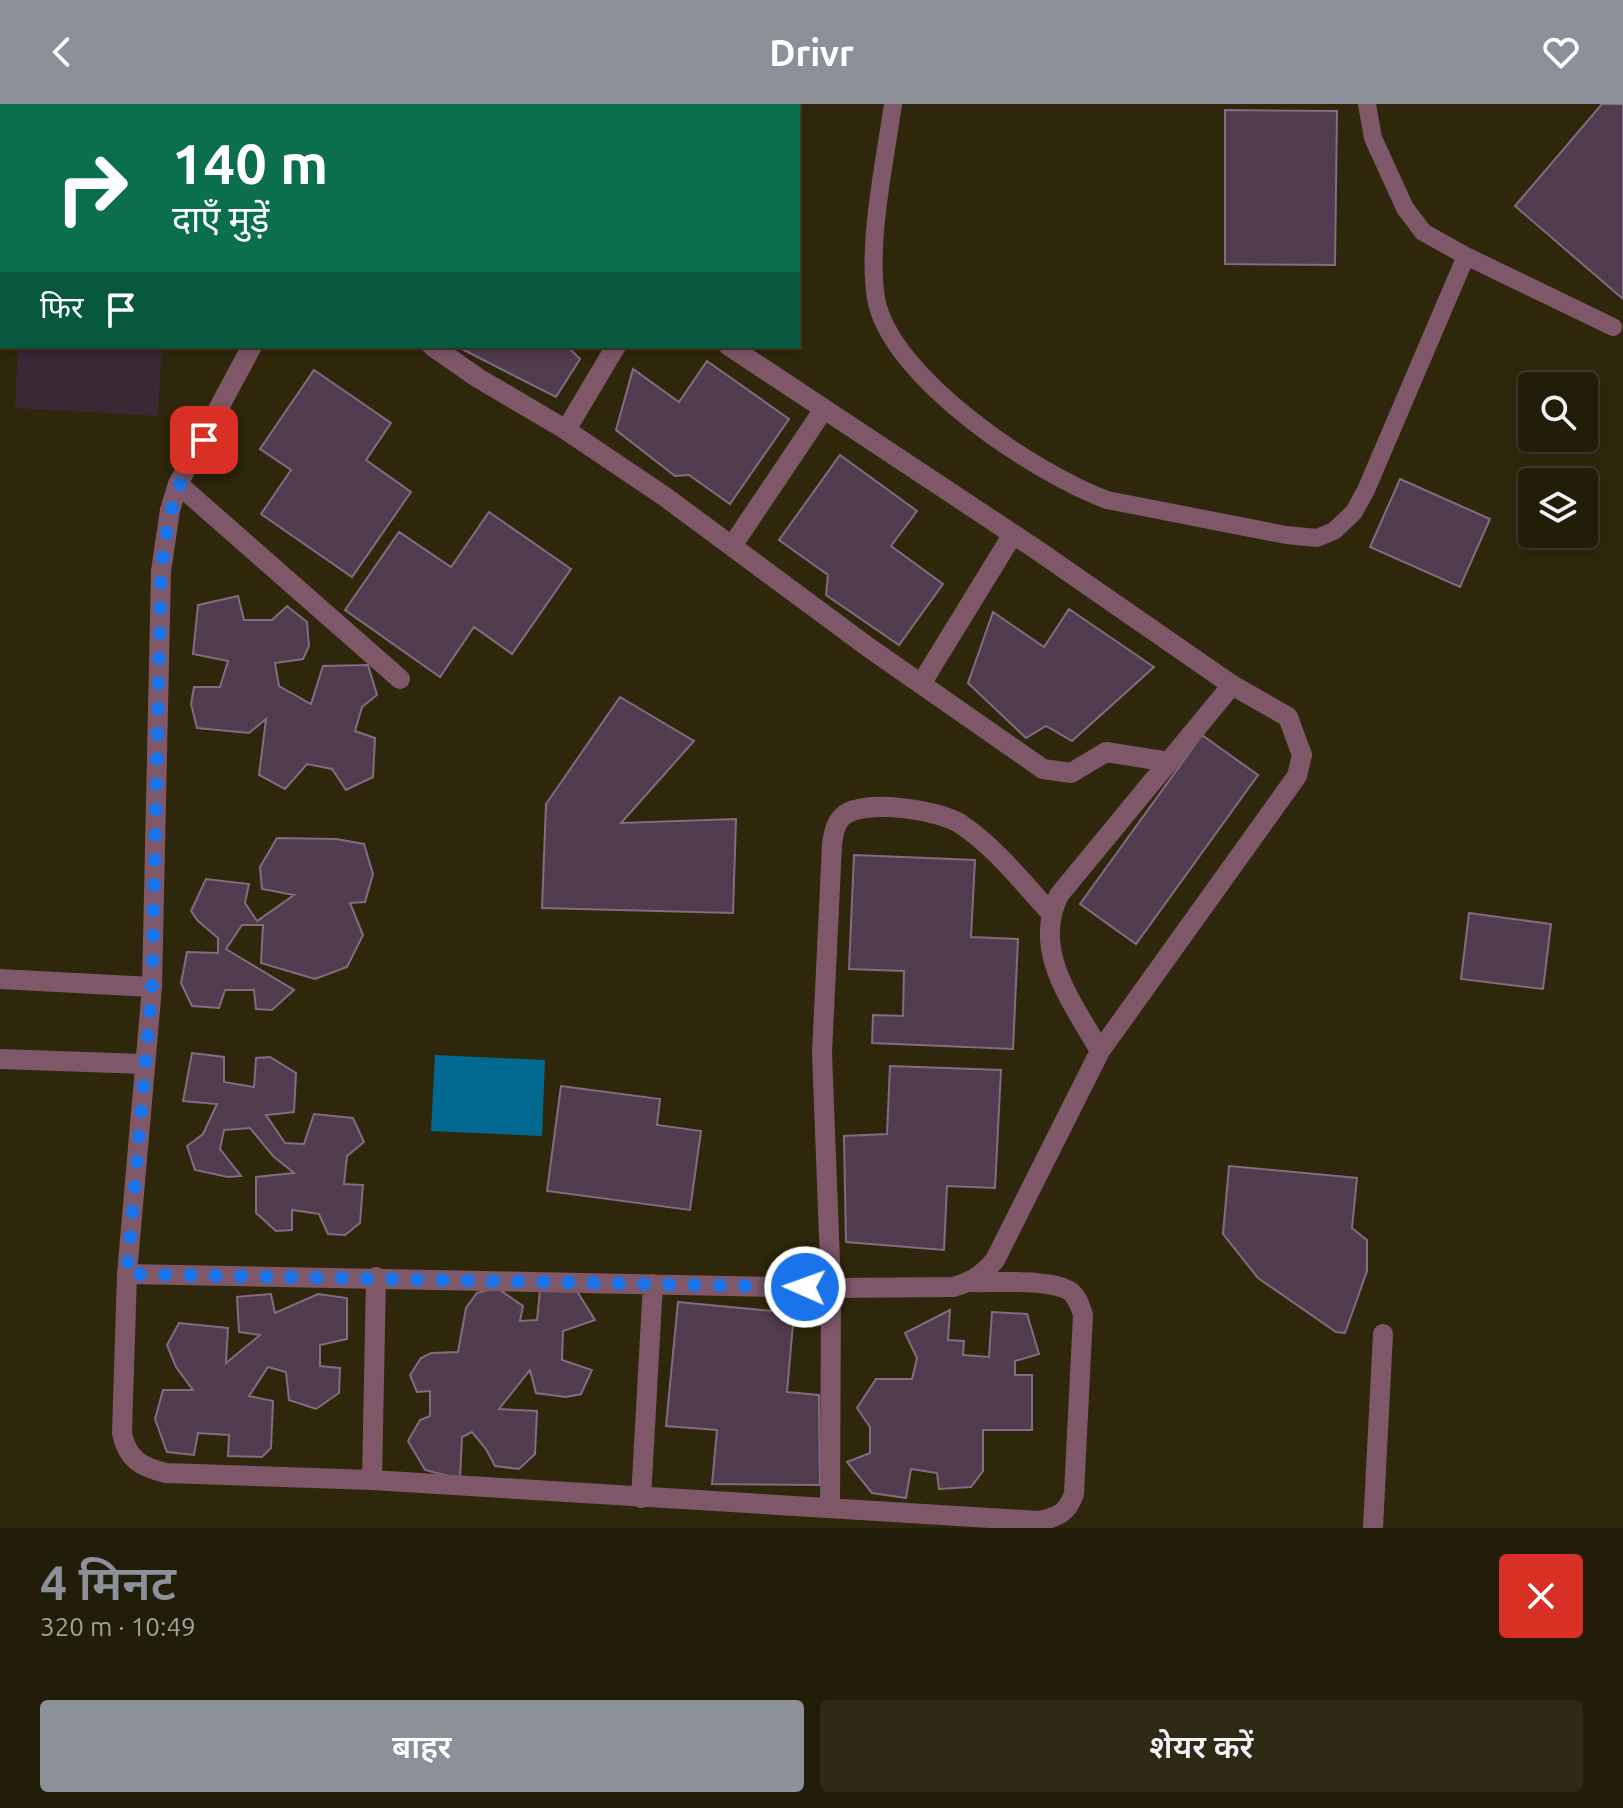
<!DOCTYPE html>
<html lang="hi">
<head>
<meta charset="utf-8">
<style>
  :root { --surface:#221d08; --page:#2e2a16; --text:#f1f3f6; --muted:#a2a29c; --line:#3f3b29; --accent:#8c9099 }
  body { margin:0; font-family:Ubuntu,"Noto Sans Devanagari",sans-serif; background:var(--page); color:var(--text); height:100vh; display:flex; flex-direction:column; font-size:30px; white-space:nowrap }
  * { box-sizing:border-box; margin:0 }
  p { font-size:26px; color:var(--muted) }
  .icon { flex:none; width:44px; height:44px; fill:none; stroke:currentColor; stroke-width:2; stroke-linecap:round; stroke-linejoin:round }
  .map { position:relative; height:1424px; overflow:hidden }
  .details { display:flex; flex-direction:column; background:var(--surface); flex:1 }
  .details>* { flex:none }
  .guide { position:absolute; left:0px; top:0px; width:800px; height:244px; box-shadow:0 4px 12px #0003,0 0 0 2px var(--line); background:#0b6e4f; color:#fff; overflow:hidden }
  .buttons { position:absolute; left:1518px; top:268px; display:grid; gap:16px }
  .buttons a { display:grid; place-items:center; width:80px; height:80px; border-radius:8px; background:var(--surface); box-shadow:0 4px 12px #0003,0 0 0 2px var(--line); font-size:40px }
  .pin { position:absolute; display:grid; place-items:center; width:68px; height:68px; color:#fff; margin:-34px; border-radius:16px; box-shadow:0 4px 12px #0006 }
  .me { position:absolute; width:88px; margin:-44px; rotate:272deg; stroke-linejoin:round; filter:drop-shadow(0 0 6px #0008) }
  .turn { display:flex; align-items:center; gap:28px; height:168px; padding:0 40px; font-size:36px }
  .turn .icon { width:104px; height:104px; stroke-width:2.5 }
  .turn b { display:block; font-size:56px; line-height:68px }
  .then { display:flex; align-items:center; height:76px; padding:0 40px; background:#0003; gap:16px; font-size:30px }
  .round { display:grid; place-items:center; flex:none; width:84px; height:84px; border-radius:8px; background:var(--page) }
  .summary { display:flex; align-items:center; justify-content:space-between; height:136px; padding:0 40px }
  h1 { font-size:48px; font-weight:600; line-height:60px; color:var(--accent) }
  .button { display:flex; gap:16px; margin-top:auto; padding:16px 40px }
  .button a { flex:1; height:92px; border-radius:8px; background:var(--accent); color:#fff; font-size:32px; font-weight:600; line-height:92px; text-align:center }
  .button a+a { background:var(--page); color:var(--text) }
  header { display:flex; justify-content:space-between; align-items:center; height:104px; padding:0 40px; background:var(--accent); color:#fff; font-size:36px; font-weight:600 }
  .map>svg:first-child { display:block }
  .commercial { fill:#382935 }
  .water { fill:#01698f }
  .building { fill:#513b4f; stroke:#836b81; stroke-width:2 }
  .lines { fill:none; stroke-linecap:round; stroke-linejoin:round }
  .lane { stroke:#7e5869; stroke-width:18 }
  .street { stroke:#7e5869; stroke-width:20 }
  .route { stroke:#1a73e8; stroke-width:14; stroke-dasharray:0 25.2 }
</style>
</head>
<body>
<header><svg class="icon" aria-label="back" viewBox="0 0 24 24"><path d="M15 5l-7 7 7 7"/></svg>Drivr<svg class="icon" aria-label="heart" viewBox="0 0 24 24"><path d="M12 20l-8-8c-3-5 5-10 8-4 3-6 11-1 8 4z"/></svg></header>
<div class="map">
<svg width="1623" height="1424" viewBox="0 0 1623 1424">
  <rect width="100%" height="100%" fill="#2e270b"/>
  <!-- commercial -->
  <path class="commercial" d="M18,242H162L158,312L15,304Z"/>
  <!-- water -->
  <path class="water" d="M435,951L545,956L542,1032L431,1027Z"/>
  <!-- building -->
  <path class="building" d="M1602,0H1623V195L1515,102Z
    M1225,6L1337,7L1335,161L1225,160Z
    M456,242H570L569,244L580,255L556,293Z
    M707,257L789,315L730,400L689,371L675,372L616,326L633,265L679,298Z
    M314,266L391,319L366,356L411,388L352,473L261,410L291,366L260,345Z
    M840,351L917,407L891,442L943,480L899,541L826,491L828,471L779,436Z
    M1400,375L1490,415L1460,483L1370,443Z
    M489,408L571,465L512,550L474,523L440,573L345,506L399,428L451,463Z
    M238,492L244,516H272L287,502L307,518L309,542L303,555L275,559L279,582L311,600L323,562L368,561L377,591L362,603L355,627L375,634L373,673L346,686L332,665L307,660L285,685L259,671L266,615L249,629L197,624L191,600L194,583H220L228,557L193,550L198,501Z
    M1069,505L1154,563L1072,637L1046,622L1026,634L968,579L993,508L1044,543Z
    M620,593L694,637L621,719L736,715L733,809L542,804L546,700Z
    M1202,631L1258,671L1136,840L1080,800Z
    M277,734L336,735L364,740L373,770L365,798L350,799L363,831L347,863L315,875L261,859L263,821H242L226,845L294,886L272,906L256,905L254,886H225L219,904L192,902L181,879L187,848L218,849V834L198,817L191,807L206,775L249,780L245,799L257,817L294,791L262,785L260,763Z
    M854,751L975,756L971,833L1018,835L1013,945L872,939L873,911L903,912L904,867L849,865Z
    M1469,809L1551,820L1543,885L1461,875Z
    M192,949L224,953V978L254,983L256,954L270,953L296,969L294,1008L266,1011L285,1039L304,1040L314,1010L353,1014L364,1038L347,1052L344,1080L363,1081L360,1119L345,1131L328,1130L319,1110L292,1106V1126L276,1127L256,1109V1073L294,1069L273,1052L250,1024L224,1026L220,1045L241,1072L228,1073L195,1066L187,1042L203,1030L217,1000L183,997Z
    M890,962L1001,966L995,1084L947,1082L944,1146L846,1138L844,1032L887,1030Z
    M561,982L660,995L657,1021L701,1027L690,1106L547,1087Z
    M1229,1062L1357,1074L1352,1124L1367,1136V1167L1345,1229L1336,1228L1258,1174L1223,1130Z
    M497,1184L523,1202L520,1217L537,1216L540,1187L575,1184L595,1216L563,1227L562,1256L592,1266L581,1290L566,1293L536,1289L530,1266L499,1305L537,1307L535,1350L519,1365L495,1362L486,1345L472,1328L462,1333L460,1375L425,1366L408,1337L420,1316L430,1312V1287L417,1288L410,1271L421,1254L431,1249L458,1248L466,1204L477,1189Z
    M271,1190L275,1209L318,1190L347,1194V1235L320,1241V1262L340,1264L339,1289L316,1305L289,1296L286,1268L268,1263L249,1292L273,1297L271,1344L262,1353L228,1352L229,1331L198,1329L194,1351L167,1348L155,1315L163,1286H193L176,1263L167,1241L179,1219L228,1224L226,1259L260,1231L239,1228L237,1193Z
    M678,1198L794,1209L787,1288L819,1291L820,1381L712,1380L717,1326L666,1322Z
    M950,1206L948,1236L964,1237L963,1251L989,1253L992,1208L1027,1210L1039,1250L1015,1257V1271H1032V1326H983V1367L971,1383L939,1385L937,1369L911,1365L906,1394L872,1389L847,1358L870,1349V1323L857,1304L876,1275H912L917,1254L905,1229Z"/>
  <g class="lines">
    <!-- lane -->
    <path class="lane" d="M893,0C885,57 867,139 876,194C889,273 1036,370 1107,396L1286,431L1317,434L1334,427L1354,408L1366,386L1466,152
      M1367,0L1373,34L1405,104L1423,128L1466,152L1613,223"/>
    <!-- street -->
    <path class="street" d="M353,0L356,2
      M265,2L267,0
      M252,242L178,380L170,406L161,467L152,883L127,1170L122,1329C127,1355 141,1363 166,1369L372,1376L1039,1417C1058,1413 1067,1409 1074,1390L1083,1211C1080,1202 1078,1194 1071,1188C1051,1174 995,1179 970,1178
      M432,242L478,274L563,324L664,392L868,543L1043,665L1071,669L1106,648L1169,658
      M566,326L616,242
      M178,380L400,575
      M732,442L824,305
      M921,580L1013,430
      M0,875L152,883
      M1100,947C1073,899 1031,847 1059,791L1232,581
      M0,955L144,960
      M127,1170L831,1184L953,1183C972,1178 982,1171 995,1156L1100,947L1297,672L1302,651L1288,613L1232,581L1037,446L729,242
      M372,1376L376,1173
      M641,1394L653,1180
      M830,1404L831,1184L822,949L832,741C833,731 835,719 843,712C864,694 941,706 962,721C996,744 1023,779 1050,808
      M1373,1424L1383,1230"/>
  </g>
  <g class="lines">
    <!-- route -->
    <path class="route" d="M204,336C172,386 169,410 161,467L152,883L127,1170L805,1183"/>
  </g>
</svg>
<div class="buttons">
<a><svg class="icon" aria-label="search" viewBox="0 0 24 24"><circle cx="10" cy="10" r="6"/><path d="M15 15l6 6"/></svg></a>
<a><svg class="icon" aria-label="layers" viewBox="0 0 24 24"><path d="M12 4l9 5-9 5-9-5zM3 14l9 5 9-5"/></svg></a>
</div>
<div class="pin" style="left:204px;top:336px;background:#d93025"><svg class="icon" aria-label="arrive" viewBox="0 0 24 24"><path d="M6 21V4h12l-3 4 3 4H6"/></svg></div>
<svg class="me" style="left:805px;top:1183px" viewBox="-20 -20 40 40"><circle r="17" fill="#1a73e8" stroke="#fff" stroke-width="3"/><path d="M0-11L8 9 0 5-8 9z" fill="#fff"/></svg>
<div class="guide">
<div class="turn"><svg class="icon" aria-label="right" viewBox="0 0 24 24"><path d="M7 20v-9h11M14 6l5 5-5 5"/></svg><div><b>140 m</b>दाएँ मुड़ें</div></div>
<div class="then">फिर<svg class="icon" aria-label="arrive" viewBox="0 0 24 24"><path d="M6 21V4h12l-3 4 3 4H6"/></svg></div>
</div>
</div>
<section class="details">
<div class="summary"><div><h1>4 मिनट</h1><p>320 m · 10:49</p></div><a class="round" style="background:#d93025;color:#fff"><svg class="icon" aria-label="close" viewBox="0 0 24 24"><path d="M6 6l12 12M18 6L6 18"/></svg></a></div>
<div class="button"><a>बाहर</a><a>शेयर करें</a></div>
</section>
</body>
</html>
